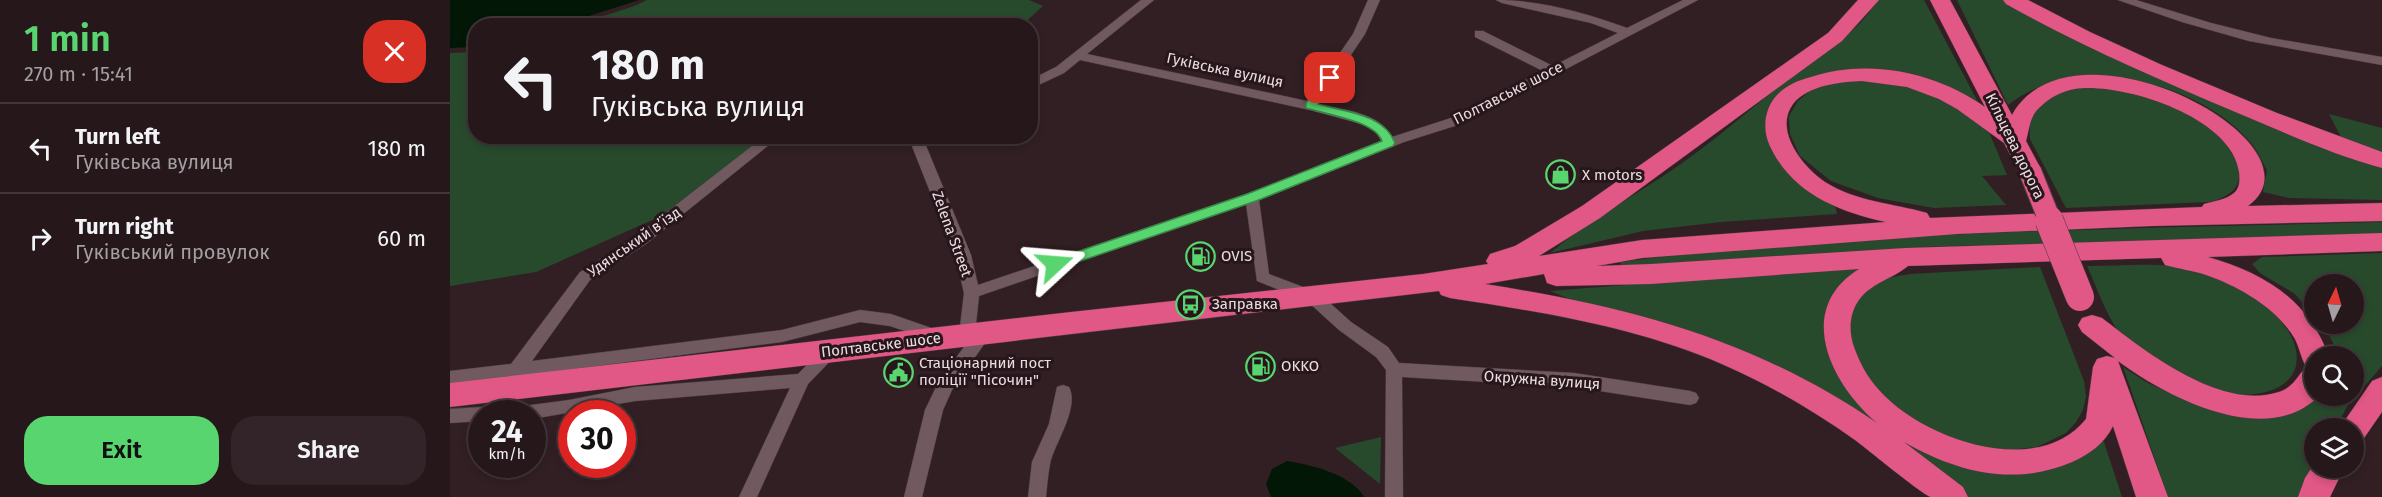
<!DOCTYPE html>
<html lang="en">
<head>
<meta charset="utf-8">
<style>
  :root { --surface:#26171b; --page:#322428; --text:#f1f3f6; --muted:#a49fa3; --line:#42363a; --accent:#58d56f }
  body { margin:0; font-family:"Fira Sans",sans-serif; background:var(--page); color:var(--text); height:100vh; display:flex; flex-direction:column; font-size:22px; white-space:nowrap }
  * { box-sizing:border-box; margin:0 }
  p { font-size:20px; color:var(--muted) }
  .icon { flex:none; width:33px; height:33px; fill:none; stroke:currentColor; stroke-width:2; stroke-linecap:round; stroke-linejoin:round }
  .map { position:relative; flex:1; overflow:hidden }
  .details { display:flex; flex-direction:column; background:var(--surface); width:450px }
  .details>* { flex:none }
  .banner { position:absolute; left:18px; top:18px; width:570px; height:126px; border-radius:24px; box-shadow:0 3px 9px #0003,0 0 0 2px var(--line); background:#26171b; color:var(--text); overflow:hidden }
  .needle { width:39px; rotate:5deg }
  .controls { position:absolute; left:1854px; top:274px; display:grid; gap:12px }
  .controls a { display:grid; place-items:center; width:60px; height:60px; border-radius:50%; background:var(--surface); box-shadow:0 3px 9px #0003,0 0 0 2px var(--line); font-size:30px }
  .speed { position:absolute; left:18px; top:400px; display:flex; gap:12px; font-size:30px; font-weight:700; text-align:center }
  .speed>* { display:grid; place-content:center; width:78px; height:78px; border-radius:50%; background:var(--surface); box-shadow:0 3px 9px #0003,0 0 0 2px var(--line); line-height:1 }
  .speed small { font-size:15px; font-weight:400 }
  .speed .limit { border:9px solid #d22; background:#fff; color:#111 }
  .pin { position:absolute; display:grid; place-items:center; width:51px; height:51px; color:#fff; margin:-26px; border-radius:12px; box-shadow:0 3px 9px #0006 }
  .me { position:absolute; width:66px; margin:-33px; rotate:71deg; stroke-linejoin:round; filter:drop-shadow(0 0 4px #0008) }
  .turn { display:flex; align-items:center; gap:21px; height:126px; padding:0 24px; font-size:27px }
  .turn .icon { width:78px; height:78px; stroke-width:2.5 }
  .turn b { display:block; font-size:42px; line-height:51px }
  .round { display:grid; place-items:center; flex:none; width:63px; height:63px; border-radius:24px; background:var(--page) }
  .head { display:flex; align-items:center; justify-content:space-between; height:102px; padding:0 24px }
  h1 { font-size:36px; font-weight:600; line-height:45px; color:var(--accent) }
  .button { display:flex; gap:12px; margin-top:auto; padding:12px 24px }
  .button a { flex:1; height:69px; border-radius:24px; background:var(--accent); color:#111; font-size:24px; font-weight:600; line-height:69px; text-align:center }
  .button a+a { background:var(--page); color:var(--text) }
  ul { padding:0; list-style:none }
  li { display:flex; align-items:center; gap:18px; height:90px; padding:0 24px; border-top:2px solid var(--line) }
  li div { flex:1 }
  li b { display:block; font-size:22px }
  li em { font-style:normal }
  main { display:flex; flex:1; min-height:0 }
  .map>svg:first-child { display:block }
  .green { fill:#284a2c }
  .water { fill:#021705 }
  .lines { fill:none; stroke-linecap:round; stroke-linejoin:round }
  .street-casing { stroke:#4b3c40; stroke-width:1 }
  .highway-casing { stroke:#4b3c40; stroke-width:1 }
  .street { fill:#705a5f; fill-rule:evenodd }
  .highway { fill:#e15785; fill-rule:evenodd }
  .highway-bridge-far1-casing { stroke:#4b3c40; stroke-width:24; stroke-linecap:butt }
  .highway-bridge-casing { stroke:#4b3c40; stroke-width:29; stroke-linecap:butt }
  .highway-bridge-far1 { stroke:#e15785; stroke-width:22 }
  .highway-bridge { stroke:#e15785; stroke-width:28 }
  .route { fill:#58d56f; stroke:#398a48; stroke-width:1.5 }
  .labels { text-anchor:middle; dominant-baseline:central; stroke-width:6; stroke-linejoin:round; paint-order:stroke }
  .street-label { font-size:15px; fill:#eadde0; stroke:#27161b }
  .poi-label { font-size:15px; fill:#eadde0; stroke:#27161b; text-anchor:start }
</style>
</head>
<body>
<main>
<section class="details">
<div class="head"><div><h1>1 min</h1><p>270 m · 15:41</p></div><a class="round" style="background:#d93025;color:#fff"><svg class="icon" aria-label="close" viewBox="0 0 24 24"><path d="M6 6l12 12M18 6L6 18"/></svg></a></div>
<ul>
<li><svg class="icon" aria-label="left" viewBox="0 0 24 24"><path d="M17 20v-9H6M10 6l-5 5 5 5"/></svg><div><b>Turn left</b><p>Гуківська вулиця</p></div><em>180 m</em></li>
<li><svg class="icon" aria-label="right" viewBox="0 0 24 24"><path d="M7 20v-9h11M14 6l5 5-5 5"/></svg><div><b>Turn right</b><p>Гуківський провулок</p></div><em>60 m</em></li>
</ul>
<div class="button"><a>Exit</a><a>Share</a></div>
</section>
<div class="map">
<svg width="1932" height="497" viewBox="0 0 1932 497">
  <rect width="100%" height="100%" fill="#321f24"/>
  <!-- green -->
  <path class="green" d="M197,0H579L593,6L571,26L123,25C148,16 174,12 197,0Z
    M1427,0H1474L1530,106C1479,67 1413,60 1354,79L1325,140L1384,202L1387,214L1271,222L1193,231L1100,253C1139,220 1186,195 1228,166C1267,139 1302,107 1339,79C1369,56 1408,34 1427,0Z
    M1507,0H1557L1932,165V200L1839,198L1813,192L1817,170C1812,162 1808,151 1801,143C1748,80 1625,51 1558,105Z
    M25,52L26,136L316,137L211,216L86,272L0,286V53Z
    M1409,78L1453,83L1501,101L1539,132L1557,175L1532,176L1556,205L1484,208L1428,198L1381,181L1350,156L1340,134L1339,116L1348,101L1362,89L1388,81Z
    M1634,88C1669,87 1705,97 1737,113C1771,129 1823,187 1759,202L1616,208L1580,139C1576,103 1602,93 1634,88Z
    M1879,114L1932,128V155L1893,141Z
    M1932,222V234L1467,247L1172,266L1170,262C1423,230 1678,229 1932,222Z
    M1932,253V366L1898,405L1885,429H1864L1867,497H1718L1673,367L1698,383L1724,395L1814,416L1853,409L1868,396H1904V357H1890L1877,331L1871,324H1904V285H1864V316L1845,294L1810,273L1802,264L1812,257Z
    M1427,265L1377,317L1374,334L1383,359L1401,385L1529,466L1652,436L1672,497H1515L1399,413L1100,291Z
    M1637,266C1674,266 1714,261 1751,271C1782,279 1826,307 1841,336C1848,349 1850,367 1839,379C1820,400 1777,397 1753,387C1736,380 1721,367 1706,358C1696,352 1683,347 1675,339C1657,320 1648,289 1637,266Z
    M1590,267L1634,381L1636,396L1633,410L1626,422L1616,433L1587,447L1548,451L1483,435L1416,385L1394,326L1412,292L1436,278L1460,274Z
    M931,437L930,484L885,448Z"/>
  <!-- water -->
  <path class="water" d="M0,0H189L111,25L26,26L25,47L0,48Z
    M837,461C861,465 901,474 914,497H821L816,484L822,469Z"/>
  <g class="lines">
    <defs>
      <path id="street" d="M691,0H704L637,54L857,101L903,34L918,0H930L915,34L868,104C893,110 929,112 942,137L1001,118L1093,71L1025,37V31H1033L1103,66L1168,33L1141,23L1052,3L1046,0C1090,0 1136,13 1177,28L1233,0H1248L1011,124L954,142L809,200L819,274L869,293L901,322L938,347L949,363L1124,373L1240,391L1246,393L1249,398L1246,403L1240,405L1124,387L952,377L953,497H935L936,370L926,357L889,330L857,301L807,281L796,204L529,296L525,333L534,327L540,329L542,333L502,390L493,410L472,497H454L475,410L489,381L519,340L511,339L509,335L514,293L505,255L458,136H472L521,255L528,285L797,194L931,141L926,131L912,124L860,110L630,60L614,73L580,89V80L606,67Z
        M1668,0H1686L1761,23L1821,38L1932,57V65L1799,41L1732,22Z
        M315,136H330L196,244L140,280L82,361L332,330L410,310L441,314L493,332L495,336L493,340L487,342L440,326L410,322L332,342L0,385V371L61,364L130,272L186,236Z
        M383,344L389,345L391,350L358,384L307,497H289L340,388L185,401L82,419V414H57L60,409L66,407L119,400L185,387L348,374L377,345Z
        M613,385L619,387C630,408 604,444 600,464C598,475 597,486 596,497H578L582,462L599,424L607,387Z
        M32,407L38,409L41,414H32V421L0,423V409Z"/>
      <path id="highway" d="M1408,0H1429L1392,41L1150,218L1089,256L1192,240L1436,222C1387,211 1341,193 1319,144C1312,127 1315,107 1328,94C1337,85 1349,80 1361,77C1418,58 1486,72 1535,107L1480,0H1500L1562,115C1622,7 1882,144 1798,206L1932,203V221L1702,226L1507,234L1192,258L1147,266L1201,264L1455,248L1932,233V251L1758,257C1814,273 1859,300 1879,357H1864V396H1868L1867,398C1813,448 1715,396 1668,361L1718,497H1686L1663,426C1654,444 1640,454 1622,462C1563,487 1507,472 1454,442L1513,487L1518,497C1506,497 1492,497 1481,497C1474,496 1416,448 1405,440C1364,411 1320,385 1274,365C1188,327 1092,312 1000,298L991,295L989,291L0,407V383L621,312L973,274L1038,264L1036,261L1040,254L1065,246L1132,206L1378,33ZM1412,81L1457,87L1489,99L1507,109L1554,143L1572,177L1580,179L1588,177L1592,171L1576,141C1579,130 1580,116 1589,108C1599,98 1612,91 1625,89C1672,82 1782,117 1789,172C1790,179 1790,188 1784,193C1776,200 1764,201 1754,204L1752,207L1480,218L1477,213C1442,203 1407,202 1375,182C1354,168 1323,131 1343,104C1358,85 1390,82 1412,81ZM1711,258L1715,265C1728,269 1742,270 1756,275C1788,286 1827,308 1845,339C1849,347 1851,357 1855,365L1859,366C1849,370 1847,386 1829,392C1770,411 1695,351 1652,318L1642,315L1632,318L1628,325L1632,332L1665,358L1657,356L1647,359L1643,367L1636,419C1587,480 1472,439 1429,390C1417,377 1410,363 1404,347C1399,333 1399,316 1407,303C1419,283 1441,280 1458,266ZM1409,269C1343,310 1382,385 1427,423C1304,339 1180,307 1035,284L1094,274L1097,283L1106,286L1201,284Z
        M1553,0H1578L1640,32L1712,65L1827,113L1932,152V168C1881,154 1831,131 1783,111C1706,78 1629,45 1556,4Z
        M1932,377V412L1914,438L1904,441V429H1889L1922,381Z
        M1864,464V468H1894L1880,497H1848L1855,478Z"/>
    </defs>
    <!-- street casing -->
    <use href="#street" class="street-casing"/>
    <!-- highway casing -->
    <use href="#highway" class="highway-casing"/>
    <!-- street -->
    <use href="#street" class="street"/>
    <!-- highway -->
    <use href="#highway" class="highway"/>
    <defs>
      <path id="highway-bridge-far1" d="M1580,171L1600,221"/>
      <path id="highway-bridge" d="M1599,220L1630,297"/>
    </defs>
    <!-- highway-bridge-far1 casing -->
    <use href="#highway-bridge-far1" class="highway-bridge-far1-casing"/>
    <!-- highway-bridge casing -->
    <use href="#highway-bridge" class="highway-bridge-casing"/>
    <!-- highway-bridge-far1 -->
    <use href="#highway-bridge-far1" class="highway-bridge-far1"/>
    <!-- highway-bridge -->
    <use href="#highway-bridge" class="highway-bridge"/>
  </g>
  <!-- route -->
  <path class="route" d="M880,74L886,78L868,104C895,112 934,114 945,143L943,146L806,201L610,268H600L598,264L600,261L797,194L932,141C925,121 876,114 856,108V103L876,75Z"/>
  <!-- icons -->
  <defs>
    <symbol id="shop-ring" viewBox="-11 -11 22 22"><circle r="9.5" fill="#27161b" stroke="#58d56f" stroke-width="1.5"/><path d="M-5-2.5h2.3a2.7 3.5 0 0 1 5.4 0H5L5.5 6h-11ZM-1.5-2.5h3a1.5 2.3 0 0 0-3 0Z" fill="#58d56f"/></symbol>
    <symbol id="fuel-ring" viewBox="-11 -11 22 22"><circle r="9.5" fill="#27161b" stroke="#58d56f" stroke-width="1.5"/><path d="M-5.5-6h7V0h2V4h1.3V-2.5L3-4.5l.8-.8L6-3V5H2.5V1h-1V6h-7ZM-4.2-4.7v3.2H.2V-4.7Z" fill="#58d56f"/></symbol>
    <symbol id="bus-ring" viewBox="-11 -11 22 22"><circle r="9.5" fill="#27161b" stroke="#58d56f" stroke-width="1.5"/><path d="M-5-6H5V4H4V6H2V4H-2V6H-4V4H-5ZM-3.5-4V0h7V-4ZM-3.5 1.2v1.5H-2V1.2ZM2 1.2v1.5H3.5V1.2Z" fill="#58d56f"/></symbol>
    <symbol id="civic-ring" viewBox="-11 -11 22 22"><circle r="9.5" fill="#27161b" stroke="#58d56f" stroke-width="1.5"/><path d="M-.6-6.5H3V-4.5H.6V-3L4-1V1h2V6H-6V1h2V-1L-.6-3ZM-1.2 2.5V6h2.4V2.5Z" fill="#58d56f"/></symbol>
  </defs>
  <g fill-rule="evenodd">
    <use href="#shop-ring" x="1094" y="158" width="33" height="33"/>
    <use href="#fuel-ring" x="734" y="240" width="33" height="33"/>
    <use href="#bus-ring" x="724" y="288" width="33" height="33"/>
    <use href="#fuel-ring" x="794" y="350" width="33" height="33"/>
    <use href="#civic-ring" x="432" y="356" width="33" height="33"/>
  </g>
  <g class="labels">
    <!-- street labels -->
    <g class="street-label">
      <text transform="translate(775 70) rotate(12)">Гуківська вулиця</text>
      <text transform="translate(1058 93) rotate(-27)">Полтавське шосе</text>
      <text transform="translate(1565 146) rotate(64)">Кільцева дорога</text>
      <text transform="translate(502 234) rotate(70)">Zelena Street</text>
      <text transform="translate(184 242) rotate(-35)">Удянський в’їзд</text>
      <text transform="translate(431 345) rotate(-7)">Полтавське шосе</text>
      <text transform="translate(1092 380) rotate(4)">Окружна вулиця</text>
    </g>
    <!-- poi labels -->
    <g class="poi-label">
      <text x="1132" y="175">Х motors</text>
      <text x="771" y="256">OVIS</text>
      <text x="762" y="304">Заправка</text>
      <text x="469" y="363">Стаціонарний пост<tspan x="469" dy="17">поліції "Пісочин"</tspan></text>
      <text x="831" y="366">OKKO</text>
    </g>
  </g>
</svg>
<div class="controls">
<a><svg class="needle" viewBox="-14 -14 28 28"><path d="M0-13l5 13h-10z" fill="#e53935"/><path d="M0 13l5-13h-10z" fill="#a49fa3"/></svg></a>
<a><svg class="icon" aria-label="search" viewBox="0 0 24 24"><circle cx="10" cy="10" r="6"/><path d="M15 15l6 6"/></svg></a>
<a><svg class="icon" aria-label="layers" viewBox="0 0 24 24"><path d="M12 4l9 5-9 5-9-5zM3 14l9 5 9-5"/></svg></a>
</div>
<div class="speed"><div>24<small>km/h</small></div><div class="limit">30</div></div>
<div class="pin" style="left:880px;top:78px;background:#d93025"><svg class="icon" aria-label="arrive" viewBox="0 0 24 24"><path d="M6 21V4h12l-3 4 3 4H6"/></svg></div>
<svg class="me" style="left:605px;top:264px" viewBox="-20 -20 40 40"><path d="M0-17L14 15 0 8-14 15z" fill="#58d56f" stroke="#fff" stroke-width="4"/></svg>
<div class="banner">
<div class="turn"><svg class="icon" aria-label="left" viewBox="0 0 24 24"><path d="M17 20v-9H6M10 6l-5 5 5 5"/></svg><div><b>180 m</b>Гуківська вулиця</div></div>
</div>
</div>
</main>
</body>
</html>
